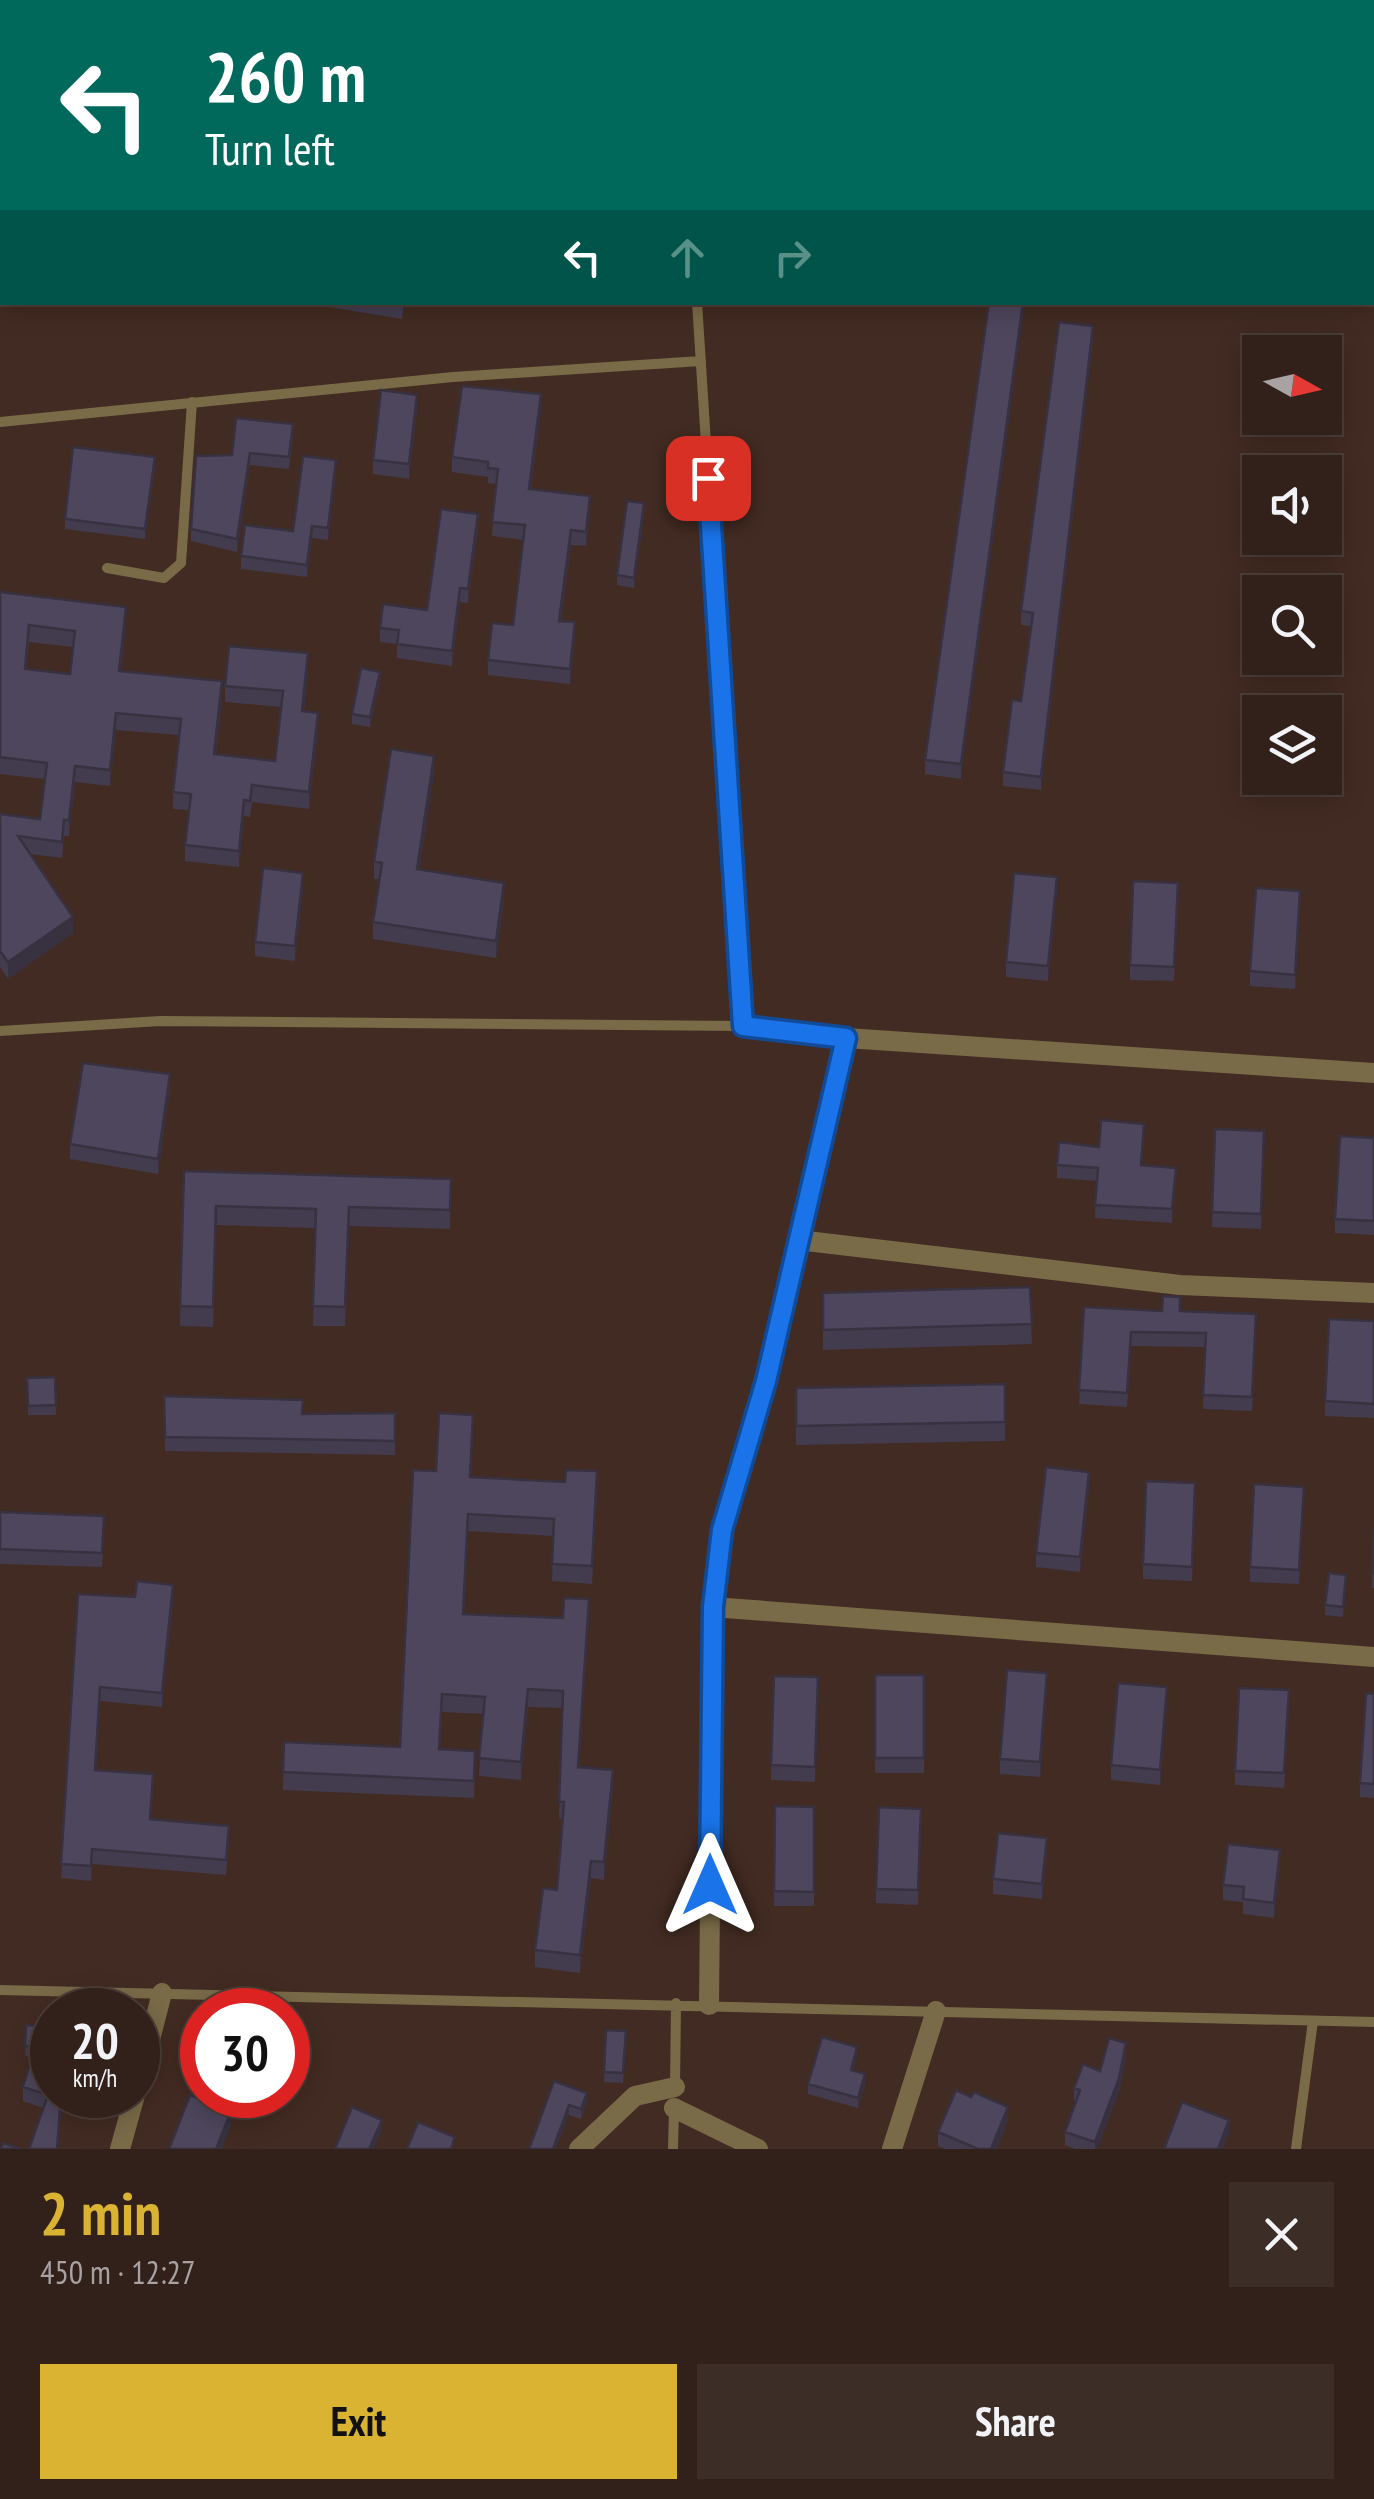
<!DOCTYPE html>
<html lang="en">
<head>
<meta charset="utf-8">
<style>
  :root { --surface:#32201a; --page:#3d2d27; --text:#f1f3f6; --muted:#a8a3a2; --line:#4d3e39; --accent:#dab333 }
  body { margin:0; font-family:"PT Sans Narrow",sans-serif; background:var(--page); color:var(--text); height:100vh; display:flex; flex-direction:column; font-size:38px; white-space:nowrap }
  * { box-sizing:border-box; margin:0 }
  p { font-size:32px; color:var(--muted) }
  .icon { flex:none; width:55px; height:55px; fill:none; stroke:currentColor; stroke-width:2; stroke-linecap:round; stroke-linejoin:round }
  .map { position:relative; height:2149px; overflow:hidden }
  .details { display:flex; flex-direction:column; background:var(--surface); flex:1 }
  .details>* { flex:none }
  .top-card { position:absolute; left:0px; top:0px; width:1375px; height:305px; box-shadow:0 5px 25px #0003,0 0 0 2px var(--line); background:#00695c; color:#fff; overflow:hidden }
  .needle { width:65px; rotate:98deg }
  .fabs { position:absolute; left:1242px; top:335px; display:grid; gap:20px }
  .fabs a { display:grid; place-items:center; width:100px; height:100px; border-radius:0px; background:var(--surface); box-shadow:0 5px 25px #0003,0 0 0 2px var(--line); font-size:50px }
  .speed { position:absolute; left:30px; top:1988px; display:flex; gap:20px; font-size:50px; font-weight:700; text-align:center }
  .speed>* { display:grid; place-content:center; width:130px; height:130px; border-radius:50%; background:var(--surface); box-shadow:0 5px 25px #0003,0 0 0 2px var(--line); line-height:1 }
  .speed small { font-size:25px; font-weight:400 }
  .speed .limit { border:15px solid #d22; background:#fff; color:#111 }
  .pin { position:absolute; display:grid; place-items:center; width:85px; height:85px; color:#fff; margin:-42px; border-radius:20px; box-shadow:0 5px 15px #0006 }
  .me { position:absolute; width:110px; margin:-55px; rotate:0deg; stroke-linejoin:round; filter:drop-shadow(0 0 8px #0008) }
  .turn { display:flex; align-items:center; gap:35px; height:210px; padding:0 40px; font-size:45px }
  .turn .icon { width:130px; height:130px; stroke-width:2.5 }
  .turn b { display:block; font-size:70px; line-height:85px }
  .lanes { display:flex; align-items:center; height:95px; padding:0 40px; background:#0003; justify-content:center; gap:50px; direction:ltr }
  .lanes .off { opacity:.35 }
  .round { display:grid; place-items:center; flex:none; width:105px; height:105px; border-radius:0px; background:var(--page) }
  .summary { display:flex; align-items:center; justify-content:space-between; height:170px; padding:0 40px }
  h1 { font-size:60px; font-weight:700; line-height:75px; color:var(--accent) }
  .cta { display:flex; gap:20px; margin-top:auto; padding:20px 40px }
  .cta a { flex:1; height:115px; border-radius:0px; background:var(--accent); color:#111; font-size:40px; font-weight:700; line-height:115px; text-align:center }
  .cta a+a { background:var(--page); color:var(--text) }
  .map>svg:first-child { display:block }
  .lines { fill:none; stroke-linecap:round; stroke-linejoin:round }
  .service { stroke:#796b48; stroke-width:10 }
  .minor { stroke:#796b48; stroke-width:20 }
  .wall { fill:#433c4f; fill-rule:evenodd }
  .shaded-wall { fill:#373140 }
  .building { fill:#4e465c; stroke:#373140; stroke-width:2.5; fill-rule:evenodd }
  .route-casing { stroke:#114b97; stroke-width:25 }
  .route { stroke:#1a73e8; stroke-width:18 }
</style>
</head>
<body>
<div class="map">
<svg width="1374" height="2149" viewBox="0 0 1374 2149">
  <rect width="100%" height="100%" fill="#422b22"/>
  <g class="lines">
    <!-- service -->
    <path class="service" d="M678,0V2
      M0,422L453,377L701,361
      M107,568L164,578L181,563L192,402
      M0,1031L160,1021L743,1026L697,302
      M0,1990L1374,2022
      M675,2088L676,2003
      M673,2149L674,2110
      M1296,2149L1313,2021"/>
    <!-- minor -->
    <path class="minor" d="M743,1026L846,1038L1374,1073
      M798,1240L1180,1285L1374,1293
      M713,1607L1374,1657
      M709,2005L713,1607L722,1530L766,1381L846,1038
      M138,2086L162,1993
      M674,2108L758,2149
      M120,2149L135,2095
      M579,2149L635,2096L675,2087
      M892,2149L936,2011"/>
  </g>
  <!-- wall -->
  <path class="wall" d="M0,0H27L26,2H2V116H0Z
    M1256,0H1330V2H1256Z
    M299,302H404L402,319Z
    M989,302L961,779L925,774V760Z
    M1093,339L1041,790L1003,786V772L1021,701L1031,626L1021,625V611Z
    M417,409L409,479L373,474V460Z
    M541,409L531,489L590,510L586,546L571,545L561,621L575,637L570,684L488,675V660L513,625L523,540L492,536L496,484L488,483V477L452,472V457Z
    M293,437L289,469L250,465L237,552L191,541V529L232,455Z
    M155,467L145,539L65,529V519Z
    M336,472L328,540L312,538L307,577L241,569V556L293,531Z
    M644,513L634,588L617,585V575Z
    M478,529L468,603L460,602L452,666L397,658V644L380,642V628L427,610Z
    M0,592L126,623L121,671L222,698L216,754L275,761L281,707L225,702V686L308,669L304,711L318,729L309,809L252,802L250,817L244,816L239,867L185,861V845L189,810L173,809V792L179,735L116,730L110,786L75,782L69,836H64L62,858L30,854L73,933L8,979L0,967V814L40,819L45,779L0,774ZM29,642L73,647L70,674L26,669Z
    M380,682L370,727L352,724V714Z
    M434,774L419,870L504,901L496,958L373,939V922L380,879H374V861Z
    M303,888L295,961L255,956V942Z
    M1057,892L1048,981L1006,977V962Z
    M1178,898L1174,981L1130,980V965Z
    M1300,906L1295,989L1250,986V971Z
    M170,1089L158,1174L70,1159V1144Z
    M1215,1129L1264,1146L1261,1229L1212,1227Z
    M1144,1137L1142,1165L1176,1182L1172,1223L1095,1218L1097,1181L1057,1178V1165L1099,1147Z
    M1374,1138V1235L1335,1233V1219Z
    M184,1171L451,1179L450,1229L349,1226L345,1326H313L316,1228L216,1225L213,1327L180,1326Z
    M1030,1287L1032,1344L823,1350V1293Z
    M1084,1307L1180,1311L1256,1328L1252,1411L1203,1409L1205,1347L1131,1346L1127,1407L1079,1404Z
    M1374,1321V1418L1325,1416V1401Z
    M55,1377L56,1415H28L27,1378Z
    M1005,1384V1441L796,1445V1388Z
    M164,1396L303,1414L395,1413V1455L165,1451Z
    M473,1432L471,1477L597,1489L592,1584L552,1581L553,1536L468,1531L464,1614L563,1618L589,1616L579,1767L613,1787L604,1880L591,1878L580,1973L535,1967V1950L557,1890L562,1819H559L562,1708L528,1707L521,1780L479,1776L483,1714L442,1712L440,1749L475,1751L474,1798L283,1790L284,1742L400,1747L436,1471Z
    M1089,1487L1080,1572L1036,1567V1553Z
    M1304,1487L1299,1584L1250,1582V1567Z
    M1195,1498L1192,1581L1143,1579V1564Z
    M0,1512L104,1530L102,1567L0,1564Z
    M1374,1527V1588H1372Z
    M1346,1585L1343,1617L1325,1615V1605Z
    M78,1594L173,1600L162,1707L100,1701L96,1770L153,1789L151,1819L229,1841L226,1875L92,1864L91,1881L61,1878Z
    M875,1675H924V1773H875Z
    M774,1676L818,1677L815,1782L771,1780Z
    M1047,1687L1040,1777L1000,1774V1759Z
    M1374,1694V1798L1360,1797V1783Z
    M1167,1702L1160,1785L1111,1780V1765Z
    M1289,1705L1284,1788L1235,1785V1771Z
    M775,1806L814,1807V1906H774Z
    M921,1824L918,1905L876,1903V1889Z
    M1047,1853L1042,1899L993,1894V1879Z
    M1280,1865L1274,1918L1243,1914V1902L1223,1900V1885Z
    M26,2025L52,2027V2058L25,2056Z
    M606,2030L626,2031L623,2083L604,2082Z
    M1126,2056L1119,2092L1097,2149H1075L1065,2145V2132L1076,2102L1074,2101V2088Z
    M857,2057L853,2071L865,2084L858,2108L808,2094V2084Z
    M554,2081L587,2103L581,2119L569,2115Z
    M23,2087L52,2095H62L58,2149H29L43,2108L23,2101Z
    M1008,2120L997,2149H945L938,2146V2132Z"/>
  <!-- shaded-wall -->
  <path class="shaded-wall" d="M1023,302H1025L961,779V764Z
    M1093,326V339L1041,790V777Z
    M541,394V409L529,504V489Z
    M417,395V409L409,479V464Z
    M250,453V465L237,552V539Z
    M155,457V467L145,539V529Z
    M336,460V472L328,540V528Z
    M590,496V510L586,546V532Z
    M644,503V513L634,588V578Z
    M478,514V529L468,603V589Z
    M312,526V538L307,577V565Z
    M571,530V545L559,635V621Z
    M460,588V602L452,666V651Z
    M126,607V623L119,687V671Z
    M575,622V637L570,684V669Z
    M308,653V669L302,727V711Z
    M380,672V682L370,727V717Z
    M222,681V698L214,770V754Z
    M116,713V730L110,786V770Z
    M318,713V729L309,809V792Z
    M434,756V774L417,887V869Z
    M75,766V782L69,836V820Z
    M244,800V816L239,867V851Z
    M303,873V888L295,961V946Z
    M1057,877V892L1048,981V966Z
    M504,883V901L496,958V941Z
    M73,917V933L8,979V962Z
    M170,1074V1089L158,1174V1159Z
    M1176,1168V1182L1172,1223V1209Z
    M1089,1472V1487L1080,1572V1557Z
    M173,1585V1600L162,1707V1693Z
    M589,1599V1616L578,1784V1767Z
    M1047,1673V1687L1040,1777V1762Z
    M1167,1687V1702L1160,1785V1770Z
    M528,1689V1707L521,1780V1762Z
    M613,1770V1787L604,1880V1862Z
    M1047,1838V1853L1042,1899V1884Z
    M1280,1850V1865L1274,1918V1903Z
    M591,1861V1878L580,1973V1955Z
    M1126,2043V2056L1119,2092L1097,2149H1095V2142Z
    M857,2047V2057L851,2080V2070Z
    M865,2074V2084L858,2108V2098Z
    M587,2093V2103L581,2119V2109Z
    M569,2105V2115L556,2149H553Z
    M1008,2107V2120L997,2149H991Z
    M231,2111V2125L222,2149H216Z
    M382,2120V2130L374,2149H369Z
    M1229,2120V2134L1223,2149H1218Z"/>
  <!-- building -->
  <path class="building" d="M0,0H25L24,2H2V98H0Z
    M586,0H638V2H547Z
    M910,0H985V2H910Z
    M1256,0H1315V2H1256Z
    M989,302H1023L961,764L925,760Z
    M1059,322L1093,326L1041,777L1003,772L1012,700L1021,701L1033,613L1021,611Z
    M462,386L541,394L529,489L590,496L586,532L571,530L559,621L575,622L570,669L488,660L492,623L513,625L525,525L492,522L498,469L488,468V462L452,457Z
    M381,390L417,395L409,464L373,460Z
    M236,418L293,424L289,457L250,453L237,539L191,529L196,456L232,455Z
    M73,447L155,457L145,529L65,519Z
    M303,456L336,460L328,528L312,526L307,565L241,556L245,525L293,531Z
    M627,501L644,503L634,578L617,575Z
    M441,509L478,514L468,589L460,588L452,651L397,644L399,630L380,628L383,604L427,610Z
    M0,592L126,607L119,671L222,681L214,754L275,761L283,691L225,686L229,646L308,653L302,711L318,713L309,792L252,785L250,801L244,800L239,851L185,845L191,794L173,792L181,719L116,713L110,770L75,766L69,820H64L62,842L18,836L73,917L8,962L0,951V814L40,819L47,763L0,757ZM29,625L75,631L70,674L25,669Z
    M361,668L380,672L370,717L352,714Z
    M391,749L434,756L417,869L504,883L496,941L373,922L382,863L374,861Z
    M263,868L303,873L295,946L255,942Z
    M1014,873L1057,877L1048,966L1006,962Z
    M1133,881L1178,883L1174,967L1130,965Z
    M1256,888L1300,891L1295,975L1250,971Z
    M83,1063L170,1074L158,1159L70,1144Z
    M1101,1120L1144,1124L1141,1165L1176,1168L1172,1209L1095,1205L1098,1168L1057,1165L1059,1142L1099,1147Z
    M1215,1129L1264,1131L1261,1214L1212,1212Z
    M1340,1136L1374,1138V1221L1335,1219Z
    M184,1171L451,1179L450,1210L349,1207L345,1307L313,1306L316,1209L216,1206L213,1307L180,1306Z
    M1030,1287L1032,1324L823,1330V1293Z
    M1163,1296L1180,1297V1311L1256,1314L1252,1397L1203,1395L1206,1333L1131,1332L1127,1393L1079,1390L1084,1307L1162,1311Z
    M1329,1319L1374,1321V1404L1325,1401Z
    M55,1377L56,1405L28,1406L27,1378Z
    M1005,1384V1422L796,1426V1388Z
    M164,1396L303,1400L302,1414L395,1413V1441L165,1437Z
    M439,1413L473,1415L470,1477L565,1482L566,1470L597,1471L592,1566L552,1564L554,1519L468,1514L463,1614L563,1618L564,1598L589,1599L578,1767L613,1770L604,1862L591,1861L580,1955L535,1950L543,1888L557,1890L564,1802H559L563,1691L528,1689L521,1762L479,1758L485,1697L442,1694L439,1749L475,1751L474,1781L283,1772L284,1742L400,1747L413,1470L436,1471Z
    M1046,1467L1089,1472L1080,1557L1036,1553Z
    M1146,1481L1195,1483L1192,1567L1143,1564Z
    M1254,1484L1304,1487L1299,1570L1250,1567Z
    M0,1512L104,1516L102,1553L0,1549Z
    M1374,1527V1573H1372Z
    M1329,1573L1346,1575L1343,1607L1325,1605Z
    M137,1581L173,1585L162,1693L100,1687L95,1770L153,1774L150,1819L229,1826L226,1860L92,1849L91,1866L61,1864L78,1594L135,1597Z
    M1007,1670L1047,1673L1040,1762L1000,1759Z
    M875,1675H924V1758H875Z
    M774,1676L818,1677L815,1767L771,1765Z
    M1118,1683L1167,1687L1160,1770L1111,1765Z
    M1239,1688L1289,1690L1284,1773L1235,1771Z
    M1366,1693L1374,1694V1784L1360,1783Z
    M775,1806L814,1807V1892L774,1891Z
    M879,1807L921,1809L918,1890L876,1889Z
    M998,1833L1047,1838L1042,1884L993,1879Z
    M1228,1844L1280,1850L1274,1903L1243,1899L1244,1887L1223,1885Z
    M26,2025L52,2027V2048L25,2046Z
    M606,2030L626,2031L623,2073L604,2072Z
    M822,2037L857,2047L851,2070L865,2074L858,2098L808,2084Z
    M1109,2038L1126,2043L1119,2078L1095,2142L1065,2132L1080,2090L1074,2088L1083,2064L1100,2071Z
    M29,2067L52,2076V2095H61L57,2149H29L48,2095L23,2087Z
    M554,2081L587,2093L581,2109L569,2105L553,2149H529Z
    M956,2090L971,2097L974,2092L1008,2107L991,2149H978L938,2132Z
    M190,2095L231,2111L216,2149H169Z
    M1182,2102L1229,2120L1218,2149H1164Z
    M352,2107L382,2120L369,2149H335Z
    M418,2122L455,2137L451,2149H407Z
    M3,2143L21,2149H1Z"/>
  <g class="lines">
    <defs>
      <path id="route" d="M708,478L743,1026L846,1038L766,1381L722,1530L713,1607L710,1885"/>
    </defs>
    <!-- route casing -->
    <use href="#route" class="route-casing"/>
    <!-- route -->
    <use href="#route" class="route"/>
  </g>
</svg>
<div class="fabs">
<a><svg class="needle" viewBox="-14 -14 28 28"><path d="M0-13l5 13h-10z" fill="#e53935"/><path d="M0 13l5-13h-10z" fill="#a8a3a2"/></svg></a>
<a><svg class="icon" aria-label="sound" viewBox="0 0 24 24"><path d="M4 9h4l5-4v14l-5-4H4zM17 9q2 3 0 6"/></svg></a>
<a><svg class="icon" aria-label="search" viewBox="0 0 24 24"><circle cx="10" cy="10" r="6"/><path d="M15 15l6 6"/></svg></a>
<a><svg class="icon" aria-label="layers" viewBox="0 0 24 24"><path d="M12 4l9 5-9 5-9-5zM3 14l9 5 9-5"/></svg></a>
</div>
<div class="speed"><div>20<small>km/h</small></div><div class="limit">30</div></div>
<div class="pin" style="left:708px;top:478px;background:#d93025"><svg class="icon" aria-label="arrive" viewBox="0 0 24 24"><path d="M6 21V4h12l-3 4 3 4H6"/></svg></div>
<svg class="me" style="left:710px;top:1885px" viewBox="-20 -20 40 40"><path d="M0-17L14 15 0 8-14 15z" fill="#1a73e8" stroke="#fff" stroke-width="4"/></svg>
<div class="top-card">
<div class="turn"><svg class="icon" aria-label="left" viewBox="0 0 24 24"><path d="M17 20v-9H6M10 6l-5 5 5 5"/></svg><div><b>260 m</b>Turn left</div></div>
<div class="lanes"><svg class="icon" aria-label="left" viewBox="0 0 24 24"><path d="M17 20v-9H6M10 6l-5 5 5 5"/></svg><svg class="icon off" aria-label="ahead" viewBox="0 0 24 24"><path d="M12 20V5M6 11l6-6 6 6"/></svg><svg class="icon off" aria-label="right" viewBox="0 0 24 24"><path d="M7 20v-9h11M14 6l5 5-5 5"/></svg></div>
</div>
</div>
<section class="details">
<div class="summary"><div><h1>2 min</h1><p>450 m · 12:27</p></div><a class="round"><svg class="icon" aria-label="close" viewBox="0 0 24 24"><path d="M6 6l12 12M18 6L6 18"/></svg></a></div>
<div class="cta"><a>Exit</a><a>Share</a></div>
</section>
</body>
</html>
